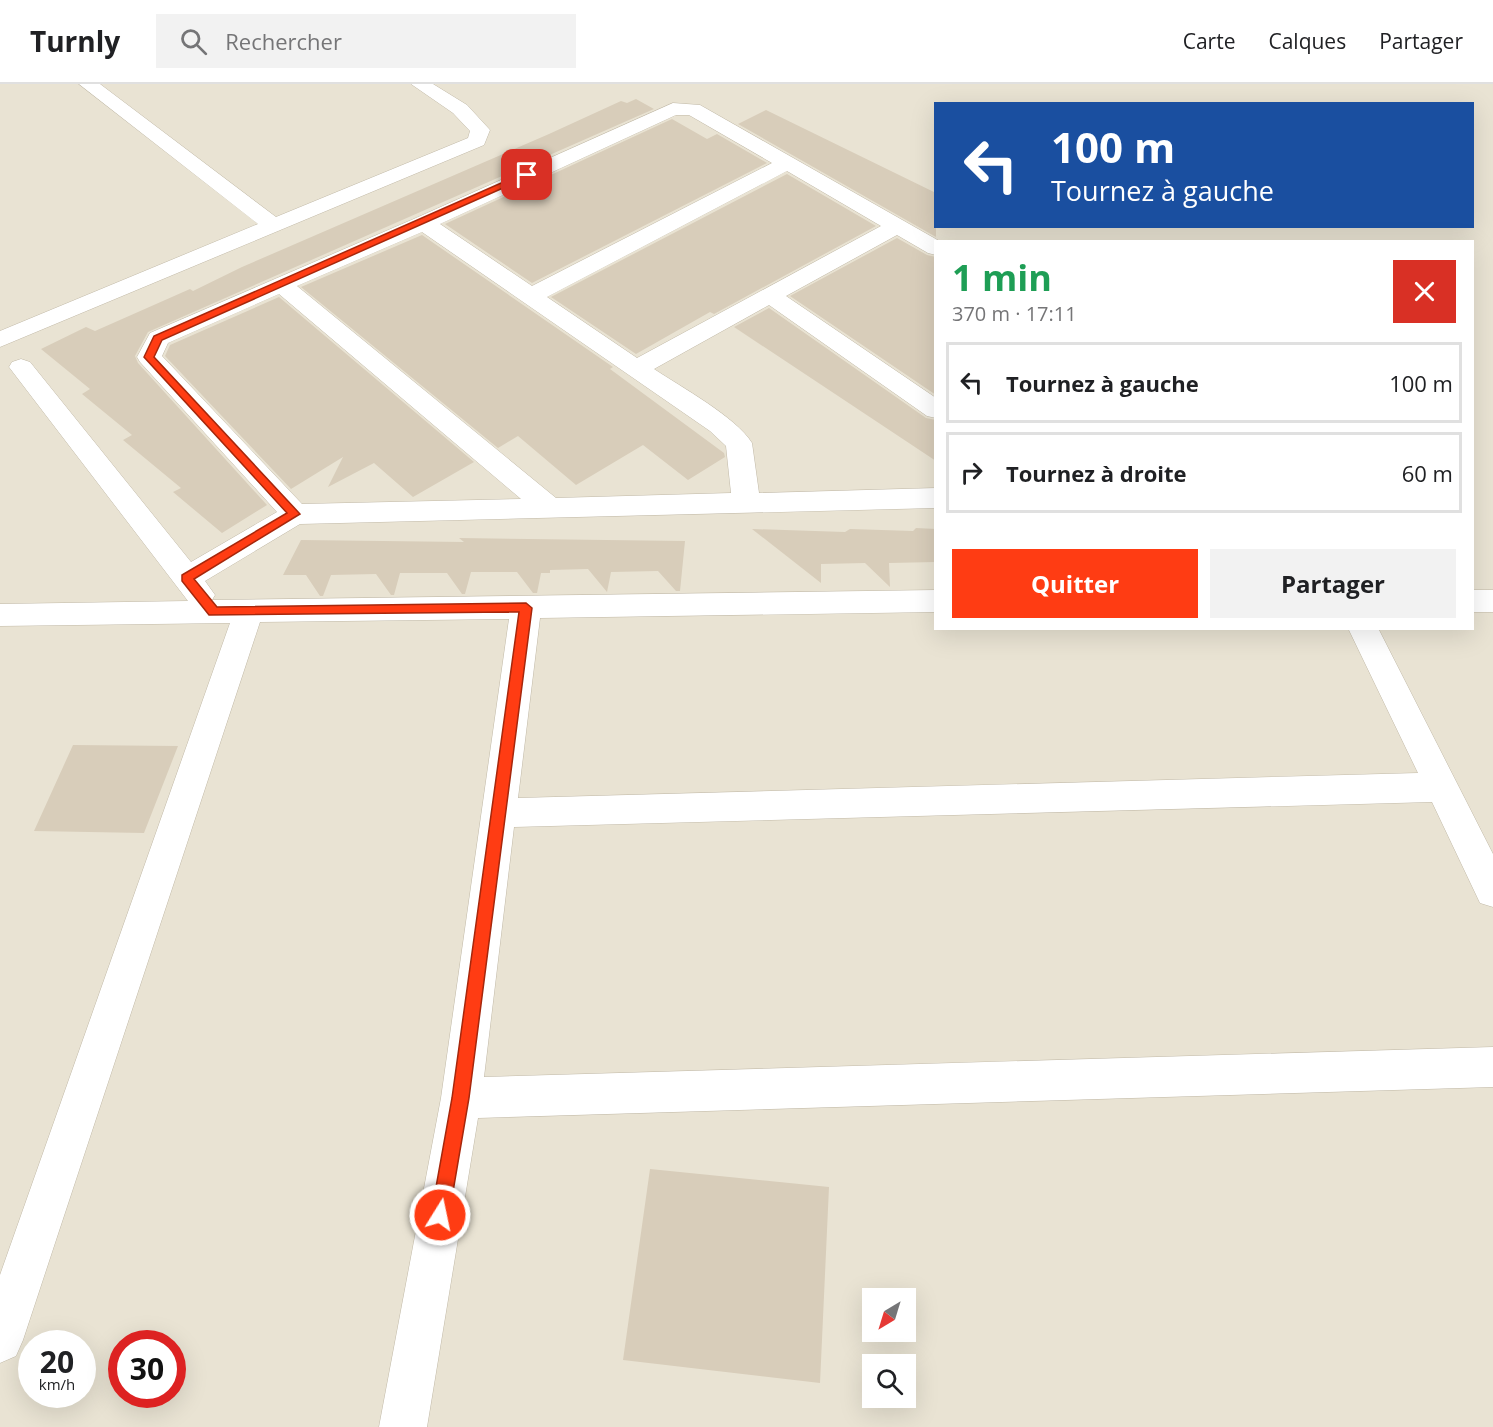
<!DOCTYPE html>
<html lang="fr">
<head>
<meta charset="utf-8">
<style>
  :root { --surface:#fff; --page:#f2f2f2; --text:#202124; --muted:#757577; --line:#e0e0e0; --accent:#ff3c13 }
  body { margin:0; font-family:"Open Sans",sans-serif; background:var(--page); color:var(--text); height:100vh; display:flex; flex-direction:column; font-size:22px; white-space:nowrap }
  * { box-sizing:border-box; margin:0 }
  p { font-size:20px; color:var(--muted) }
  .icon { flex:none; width:33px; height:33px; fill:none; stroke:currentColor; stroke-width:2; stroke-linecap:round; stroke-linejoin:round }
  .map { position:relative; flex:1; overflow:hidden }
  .sheet { position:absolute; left:934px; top:156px; width:540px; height:390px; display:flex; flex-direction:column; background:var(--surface); border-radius:0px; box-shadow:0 6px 24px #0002 }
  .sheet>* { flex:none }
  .banner { position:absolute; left:934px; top:18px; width:540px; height:126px; border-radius:0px; box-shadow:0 6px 24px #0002; background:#1a4fa0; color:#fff; overflow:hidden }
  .needle { width:39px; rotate:218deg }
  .buttons { position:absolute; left:862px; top:1204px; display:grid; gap:12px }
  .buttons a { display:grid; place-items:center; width:54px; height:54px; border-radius:0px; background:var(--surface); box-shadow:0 6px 24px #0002; font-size:30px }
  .speed { position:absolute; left:18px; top:1246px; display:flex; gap:12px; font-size:30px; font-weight:700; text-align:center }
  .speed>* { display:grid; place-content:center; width:78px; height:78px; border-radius:50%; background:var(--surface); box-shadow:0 6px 24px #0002; line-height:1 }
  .speed small { font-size:15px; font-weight:400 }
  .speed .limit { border:9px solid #d22; background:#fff; color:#111 }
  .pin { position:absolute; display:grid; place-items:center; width:51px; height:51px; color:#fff; margin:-26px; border-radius:12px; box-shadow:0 3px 9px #0006 }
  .me { position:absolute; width:66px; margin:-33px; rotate:10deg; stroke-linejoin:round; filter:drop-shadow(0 0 4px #0008) }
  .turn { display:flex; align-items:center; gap:21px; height:126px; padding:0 18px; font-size:27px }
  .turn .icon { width:78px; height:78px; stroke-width:2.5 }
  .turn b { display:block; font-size:42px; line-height:51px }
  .round { display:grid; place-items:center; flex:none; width:63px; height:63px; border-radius:0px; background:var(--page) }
  .headline { display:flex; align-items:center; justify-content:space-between; height:102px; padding:0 18px }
  h1 { font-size:36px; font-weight:700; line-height:45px; color:#1e9e55 }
  .cta { display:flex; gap:12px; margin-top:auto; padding:12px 18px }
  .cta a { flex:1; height:69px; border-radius:0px; background:var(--accent); color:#fff; font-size:24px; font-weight:700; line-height:69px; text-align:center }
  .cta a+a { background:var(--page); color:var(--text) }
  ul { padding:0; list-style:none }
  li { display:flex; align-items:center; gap:18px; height:81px; margin:0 12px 9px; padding:0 6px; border:3px solid var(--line); border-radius:0px }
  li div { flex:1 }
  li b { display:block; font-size:22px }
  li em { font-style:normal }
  header { display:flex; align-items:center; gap:36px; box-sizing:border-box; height:84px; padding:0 30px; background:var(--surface); border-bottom:2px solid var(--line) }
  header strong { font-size:28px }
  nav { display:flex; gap:33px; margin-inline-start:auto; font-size:21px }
  .search { width:420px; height:54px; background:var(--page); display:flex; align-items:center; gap:15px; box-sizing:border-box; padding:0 21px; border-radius:0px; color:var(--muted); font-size:22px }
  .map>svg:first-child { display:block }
  .residential { fill:#e9e3d3; fill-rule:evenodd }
  .building { fill:#d8cdba }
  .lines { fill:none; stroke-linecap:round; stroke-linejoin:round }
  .minor-casing { stroke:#c1b9a7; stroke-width:1 }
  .minor { fill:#fff; fill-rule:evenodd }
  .route { fill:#ff3c13; stroke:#a6270c; stroke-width:1.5 }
</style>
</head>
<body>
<header>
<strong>Turnly</strong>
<div class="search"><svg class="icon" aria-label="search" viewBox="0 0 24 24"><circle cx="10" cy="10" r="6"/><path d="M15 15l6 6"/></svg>Rechercher</div>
<nav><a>Carte</a><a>Calques</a><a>Partager</a></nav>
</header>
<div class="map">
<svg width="1493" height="1343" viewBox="0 0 1493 1343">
  <rect width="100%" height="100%" fill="#f5f1e6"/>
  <!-- residential -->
  <path class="residential" d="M0,0H1493V1343H0ZM936,20H1473V142H936ZM936,158H1473V544H936ZM873,1215H906V1248H873ZM32,1260H82V1311H32ZM122,1260H172V1311H122ZM873,1281H906V1314H873Z"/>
  <!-- building -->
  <path class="building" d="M636,15L654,25L148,248L135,272L138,279L267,421L222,449L173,408L181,404L123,356L132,351L82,310L90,305L41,265L86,243L95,247L190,205L193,207L242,183L549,50L621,17L627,19Z
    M766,26L936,109V153L738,40Z
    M672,35L707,55L717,50L767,79L532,199L445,140Z
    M787,90L876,142L714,230L710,228L636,270L551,213Z
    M422,151L613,283L610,285L724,369L725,373L688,396L643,361L576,401L518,352L498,364L301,203Z
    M897,154L927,171L936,173V311L790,212Z
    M279,213L474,378L413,413L374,379L328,403L343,373L291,405L165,272L170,261Z
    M769,224L926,334L936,336V377L734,243Z
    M916,444L936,445V478L889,479L890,503L865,479L821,480V499L752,445L845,448L850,445L913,447Z
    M459,454L685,457L680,507H676L658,487L611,488L607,508L588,485L550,486V489H541L537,509H533L517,488H471L465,510H462L447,489H400L394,511H391L376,490L331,491L323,512H320L306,491H283L301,456L464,458Z
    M73,661L178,662L144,749L34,747Z
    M650,1085L829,1103L820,1299L623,1276Z"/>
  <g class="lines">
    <defs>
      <path id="minor" d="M79,0H100L276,133L468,54L470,47L453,29L411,0H433L467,21L490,46L484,61L0,263V247L258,140Z
        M673,19L700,21L941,158H936V171L928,169L897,151L786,212L936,314V334L927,332L769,221L654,285C681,303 736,333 752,359L759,409L936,404V424L300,440L205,497L215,511L212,516L936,506V528L540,534L518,714L1418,689L1348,544H1378L1493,770V823L1480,819L1432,718L514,743L484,993L1493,963V1003L478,1034L427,1343H379L441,1014L509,535L260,538L23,1256L16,1272L0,1279V1191L230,539L0,542V520L188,517L9,283L12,278L21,275L30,278L191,478L277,428L140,278L137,273L150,249L416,134ZM676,31H689L772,79L532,202L440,140ZM787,87L881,142L637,274L547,213ZM422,148L710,347L726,362L731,409L556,414L297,202ZM279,210L521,415L302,420L162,272L168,259Z
        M1473,506H1493V528H1473Z"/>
    </defs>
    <!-- minor casing -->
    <use href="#minor" class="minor-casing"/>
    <!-- minor -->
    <use href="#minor" class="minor"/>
  </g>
  <!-- route -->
  <path class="route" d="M524,89L532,91L162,256L154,273L300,430L194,495L217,523L526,519L532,524L469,1014L449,1131L446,1138L440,1140L434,1138L431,1131L452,1014L519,528L209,531L182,497V491L287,429L144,273L154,252Z"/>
</svg>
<div class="buttons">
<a><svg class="needle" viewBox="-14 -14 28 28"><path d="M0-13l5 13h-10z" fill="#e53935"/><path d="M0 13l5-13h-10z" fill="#757577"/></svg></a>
<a><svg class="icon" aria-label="search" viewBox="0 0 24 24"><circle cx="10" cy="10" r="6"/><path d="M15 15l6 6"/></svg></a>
</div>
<div class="speed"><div>20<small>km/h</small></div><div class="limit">30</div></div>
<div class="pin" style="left:527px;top:91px;background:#d93025"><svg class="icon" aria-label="arrive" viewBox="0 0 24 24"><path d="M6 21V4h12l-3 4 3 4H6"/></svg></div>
<svg class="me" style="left:440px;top:1131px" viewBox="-20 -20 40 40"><circle r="17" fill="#ff3c13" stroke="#fff" stroke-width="3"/><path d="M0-11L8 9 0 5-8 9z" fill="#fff"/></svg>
<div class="banner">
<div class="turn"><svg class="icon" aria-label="left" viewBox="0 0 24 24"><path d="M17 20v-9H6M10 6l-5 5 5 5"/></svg><div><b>100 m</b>Tournez à gauche</div></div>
</div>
<section class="sheet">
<div class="headline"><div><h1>1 min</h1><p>370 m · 17:11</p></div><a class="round" style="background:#d93025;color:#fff"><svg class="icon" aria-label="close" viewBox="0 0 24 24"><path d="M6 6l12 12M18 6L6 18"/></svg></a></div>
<ul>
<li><svg class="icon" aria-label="left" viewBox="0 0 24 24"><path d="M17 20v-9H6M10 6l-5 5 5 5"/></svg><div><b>Tournez à gauche</b></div><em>100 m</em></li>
<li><svg class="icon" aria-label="right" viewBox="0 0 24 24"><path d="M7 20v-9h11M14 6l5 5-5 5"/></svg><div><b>Tournez à droite</b></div><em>60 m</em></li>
</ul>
<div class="cta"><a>Quitter</a><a>Partager</a></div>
</section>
</div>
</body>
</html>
